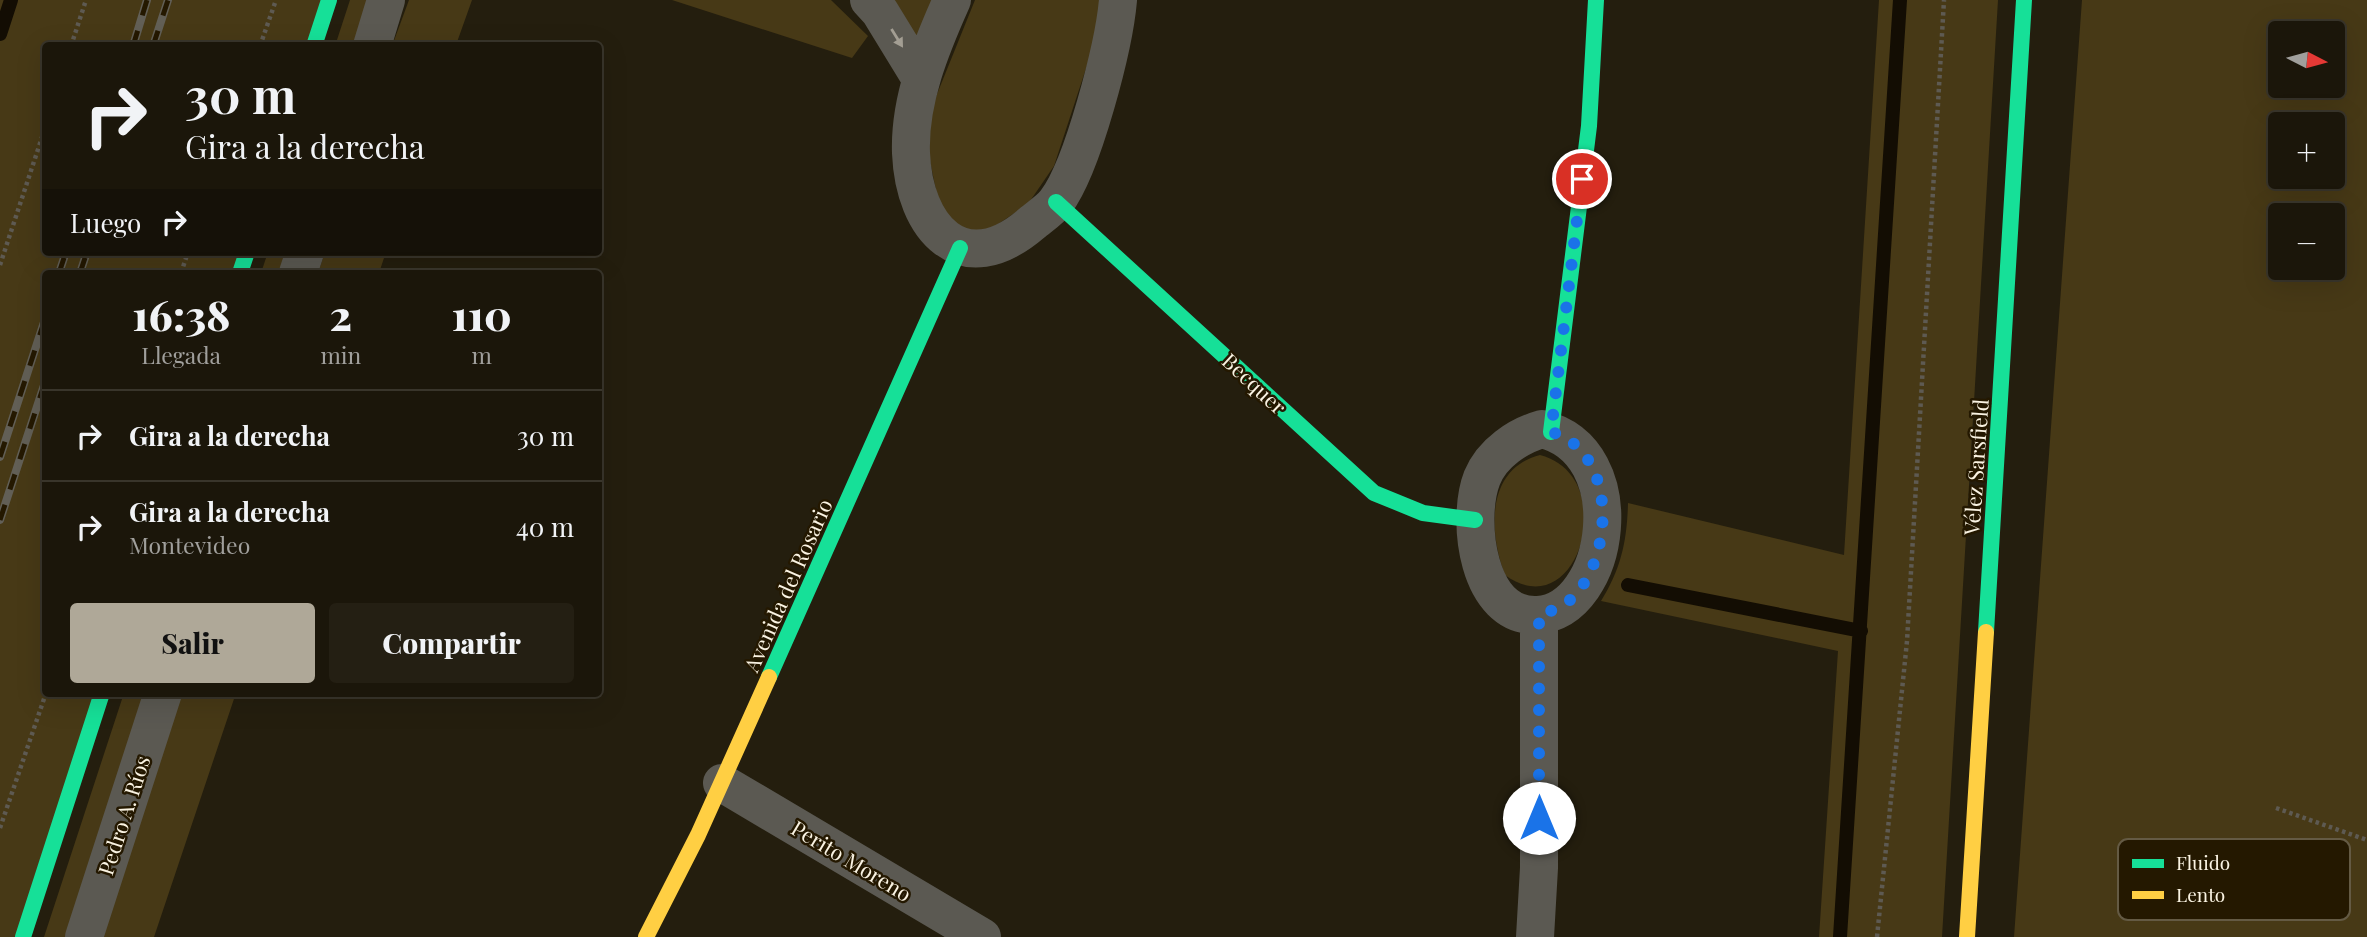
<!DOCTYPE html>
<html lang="es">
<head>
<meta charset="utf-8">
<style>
  :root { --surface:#1b160a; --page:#241f13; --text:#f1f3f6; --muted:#a09f9c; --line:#39352b; --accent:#afa898 }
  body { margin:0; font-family:"Playfair Display",serif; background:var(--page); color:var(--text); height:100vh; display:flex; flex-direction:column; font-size:26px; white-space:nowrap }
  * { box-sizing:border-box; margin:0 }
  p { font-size:23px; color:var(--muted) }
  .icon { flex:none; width:38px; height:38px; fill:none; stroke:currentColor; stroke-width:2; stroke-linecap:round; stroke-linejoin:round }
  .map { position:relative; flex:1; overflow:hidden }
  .side { position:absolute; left:42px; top:270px; width:560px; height:427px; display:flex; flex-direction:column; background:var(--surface); border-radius:7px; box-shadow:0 7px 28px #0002,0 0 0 2px var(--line) }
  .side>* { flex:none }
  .hud { position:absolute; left:42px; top:42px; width:560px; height:214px; border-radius:7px; box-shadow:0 7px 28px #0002,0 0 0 2px var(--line); background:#1b160a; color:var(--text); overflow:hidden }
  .needle { width:46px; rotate:96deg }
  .tools { position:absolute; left:2268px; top:21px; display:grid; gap:14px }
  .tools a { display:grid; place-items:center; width:77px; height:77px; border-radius:7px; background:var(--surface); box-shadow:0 7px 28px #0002,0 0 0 2px var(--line); font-size:35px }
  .pin { position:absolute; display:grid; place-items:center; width:60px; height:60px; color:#fff; margin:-30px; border:4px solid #fff; border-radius:50%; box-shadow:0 2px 7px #0007 }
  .me { position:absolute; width:77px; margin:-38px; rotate:0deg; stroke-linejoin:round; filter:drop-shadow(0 0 5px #0008) }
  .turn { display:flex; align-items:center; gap:24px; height:147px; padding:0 28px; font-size:32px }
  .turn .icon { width:91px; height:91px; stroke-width:2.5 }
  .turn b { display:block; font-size:49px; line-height:60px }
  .then { display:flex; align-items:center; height:66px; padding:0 28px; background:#0003; gap:14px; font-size:26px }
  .eta { display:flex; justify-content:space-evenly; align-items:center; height:119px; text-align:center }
  .eta b { font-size:42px; font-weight:800; line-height:49px }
  .button { display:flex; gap:14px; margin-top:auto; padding:14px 28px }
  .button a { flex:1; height:80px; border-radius:7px; background:var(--accent); color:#111; font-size:28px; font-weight:800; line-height:80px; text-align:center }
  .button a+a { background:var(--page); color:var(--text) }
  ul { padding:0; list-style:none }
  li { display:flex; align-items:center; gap:21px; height:91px; padding:0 28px; border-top:2px solid var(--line) }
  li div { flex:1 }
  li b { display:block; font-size:26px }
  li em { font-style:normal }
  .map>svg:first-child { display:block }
  .green { fill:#473916; fill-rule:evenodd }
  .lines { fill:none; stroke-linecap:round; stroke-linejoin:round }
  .stream { stroke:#130d03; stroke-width:14 }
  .path { stroke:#5e5a52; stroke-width:4.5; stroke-dasharray:3.5 3.5; stroke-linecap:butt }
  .street { stroke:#5b5952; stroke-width:38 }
  .fast { stroke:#16e098; stroke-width:16 }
  .slow { stroke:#ffcf43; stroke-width:16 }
  .rail-casing { stroke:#625f56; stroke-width:8 }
  .rail { stroke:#241800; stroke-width:5; stroke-dasharray:16; stroke-linecap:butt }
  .oneway { fill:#a39e93 }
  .route { stroke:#1a73e8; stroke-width:12; stroke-dasharray:0 21.6 }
  .labels { text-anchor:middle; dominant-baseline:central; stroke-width:5; stroke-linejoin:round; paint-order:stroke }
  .street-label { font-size:21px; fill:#faf3e2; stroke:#241800 }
  .key { fill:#241800; stroke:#645a44; stroke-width:2 }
  .key-label { font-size:19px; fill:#faf3e2 }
</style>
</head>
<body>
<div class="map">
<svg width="2367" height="937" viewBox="0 0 2367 937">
  <rect width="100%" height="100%" fill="#241e0e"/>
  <!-- green -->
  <path class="green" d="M0,0H329L314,45L46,46V252H247L240,273H46V693H102L23,937H0Z
    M350,0H377L360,45L335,46Z
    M409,0H472L456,45L392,46Z
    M672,0H831L868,36L852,58Z
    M883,0H937L915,48Z
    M975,0H1101L1095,41L1054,166L1028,204L986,232L962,230L941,215L927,146L933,104Z
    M1879,0H1998L1942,937H1819L1838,651L1601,601C1621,569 1627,541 1628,503L1844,555Z
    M2082,0H2367V937H2014ZM2280,33H2333V86H2280ZM2280,124H2333V177H2280ZM2280,215H2333V268H2280Z
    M268,252H293L286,273H261Z
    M325,252H386L379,273H318Z
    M1540,455C1622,476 1579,629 1505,575C1489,533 1485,469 1540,455Z
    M124,693H149L70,937H44Z
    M182,693H236L154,937H103Z"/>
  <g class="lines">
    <!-- stream -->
    <path class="stream" d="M0,34L11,0
      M1628,585L1861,631
      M1840,937L1900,0"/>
    <!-- path -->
    <path class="path" d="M71,46L86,0
      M260,46L276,0
      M0,265L46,125
      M181,273L188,252
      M2276,808L2367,840
      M0,828L46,693
      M1877,937L1907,641L1944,0"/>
    <!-- street -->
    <path class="street" d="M869,0L880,12L921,79
      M952,0C931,47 909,100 911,153C914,228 962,283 1032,223C1039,217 1050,210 1056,202C1083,166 1114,46 1118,0
      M372,46L386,0
      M298,273L305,252
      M1542,429C1634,451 1611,610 1538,615C1477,619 1466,519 1482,478C1492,453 1518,436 1542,429Z
      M722,783L982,937
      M84,937L163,693
      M1535,937L1539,868V615"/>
    <!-- fast -->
    <path class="fast" d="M314,46L329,0
      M1056,202L1374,493L1423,513L1475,520
      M240,273L247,252
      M1551,432L1589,126L1596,0
      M1986,632L2024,0
      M769,677L960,248
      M23,937L102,693"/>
    <!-- slow -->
    <path class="slow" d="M646,937L698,835L769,677
      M1967,937L1986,632"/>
    <defs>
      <path id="rail" d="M133,46L147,0
        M153,46L168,0
        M59,273L66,252
        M80,273L87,252
        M0,457L46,316
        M0,520L46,379"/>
    </defs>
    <!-- rail casing -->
    <use href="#rail" class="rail-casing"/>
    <!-- rail -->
    <use href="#rail" class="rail"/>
  </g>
  <!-- one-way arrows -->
  <defs><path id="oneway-solid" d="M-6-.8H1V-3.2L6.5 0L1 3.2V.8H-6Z" transform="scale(1.75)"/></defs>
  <use class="oneway" href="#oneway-solid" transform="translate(897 38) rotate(58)"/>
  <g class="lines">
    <!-- route -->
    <path class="route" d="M1539,818V615C1552,611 1567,605 1576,594C1614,551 1616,451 1551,432L1582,179"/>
  </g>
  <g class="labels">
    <!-- street labels -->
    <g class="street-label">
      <text transform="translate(1255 383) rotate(43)">Becquer</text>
      <text transform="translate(1975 467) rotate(-86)">Vélez Sarsfield</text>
      <text transform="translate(787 585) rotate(-66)">Avenida del Rosario</text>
      <text transform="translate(123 815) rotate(-72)">Pedro A. Ríos</text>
      <text transform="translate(852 860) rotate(31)">Perito Moreno</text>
    </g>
  </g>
  <!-- legend -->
  <rect x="2118" y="839" width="232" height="81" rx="10" class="key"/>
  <rect x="2132" y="859" width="32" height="9" fill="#16e098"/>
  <rect x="2132" y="891" width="32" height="8" fill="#ffcf43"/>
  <g class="key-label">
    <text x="2176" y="870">Fluido</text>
    <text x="2176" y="902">Lento</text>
  </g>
</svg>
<div class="tools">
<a><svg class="needle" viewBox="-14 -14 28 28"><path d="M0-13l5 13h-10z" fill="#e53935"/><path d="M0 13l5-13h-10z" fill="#a09f9c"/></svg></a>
<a>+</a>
<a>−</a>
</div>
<div class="pin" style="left:1582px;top:179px;background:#d93025"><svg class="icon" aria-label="arrive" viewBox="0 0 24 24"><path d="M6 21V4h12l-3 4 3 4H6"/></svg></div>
<svg class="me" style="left:1539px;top:818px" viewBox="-20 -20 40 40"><circle r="19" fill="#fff"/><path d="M0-13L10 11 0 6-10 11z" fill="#1a73e8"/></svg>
<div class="hud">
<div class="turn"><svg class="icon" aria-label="right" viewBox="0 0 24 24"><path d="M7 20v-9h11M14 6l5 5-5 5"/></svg><div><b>30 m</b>Gira a la derecha</div></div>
<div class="then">Luego<svg class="icon" aria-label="right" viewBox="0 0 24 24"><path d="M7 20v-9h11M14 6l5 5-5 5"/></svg></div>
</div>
<section class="side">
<div class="eta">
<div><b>16:38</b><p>Llegada</p></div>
<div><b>2</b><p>min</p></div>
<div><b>110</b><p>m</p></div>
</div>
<ul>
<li><svg class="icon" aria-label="right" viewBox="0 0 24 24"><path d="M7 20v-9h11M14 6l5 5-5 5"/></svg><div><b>Gira a la derecha</b></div><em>30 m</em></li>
<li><svg class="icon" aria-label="right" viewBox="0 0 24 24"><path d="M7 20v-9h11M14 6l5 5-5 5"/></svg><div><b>Gira a la derecha</b><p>Montevideo</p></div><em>40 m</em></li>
</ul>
<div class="button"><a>Salir</a><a>Compartir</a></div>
</section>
</div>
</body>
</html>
